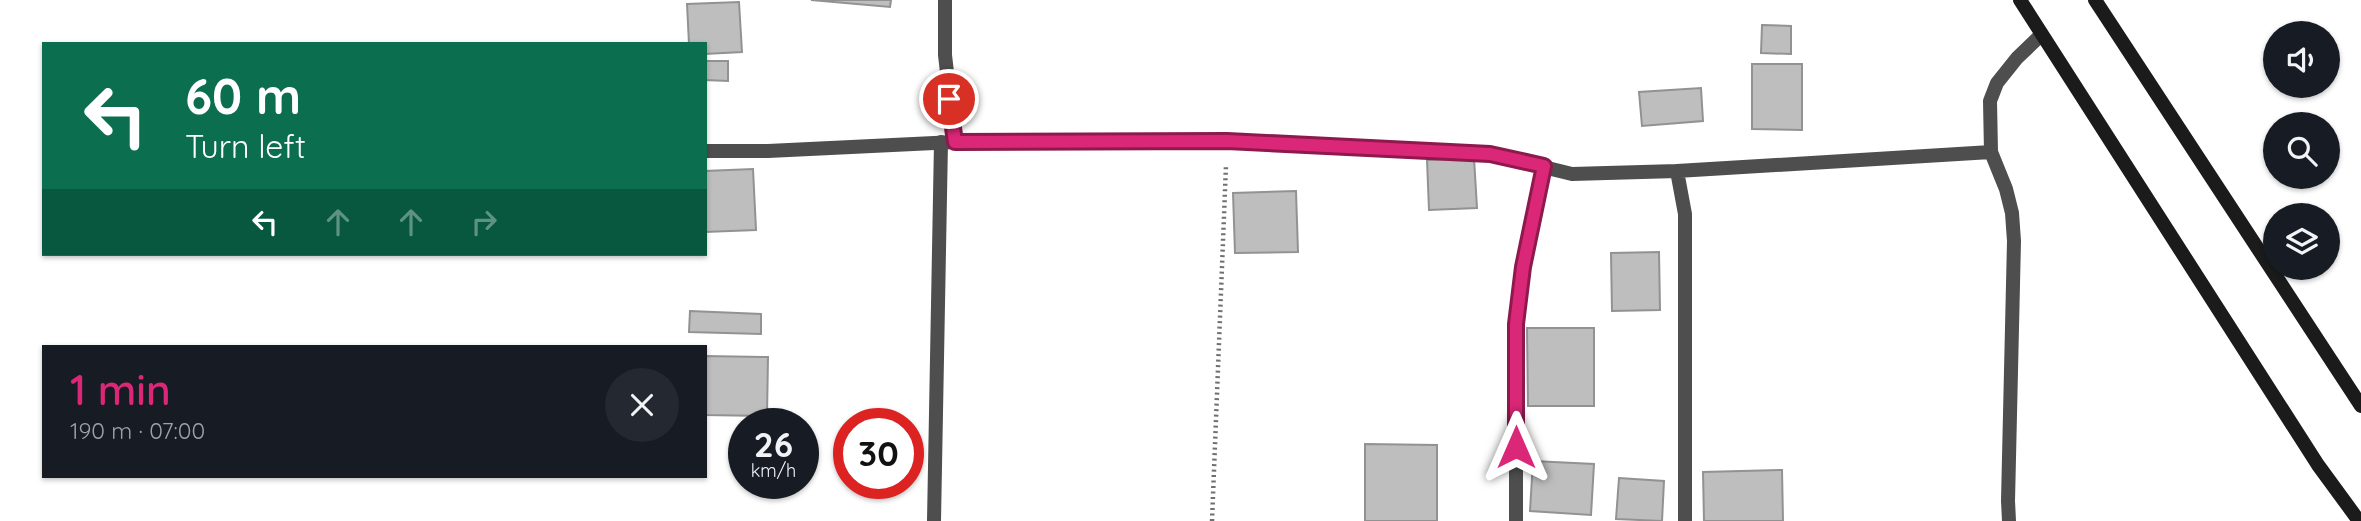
<!DOCTYPE html>
<html lang="en">
<head>
<meta charset="utf-8">
<style>
  :root { --surface:#171b24; --page:#242831; --text:#f1f3f6; --muted:#9ea1a6; --accent:#db2777 }
  body { margin:0; font-family:Quicksand,sans-serif; background:var(--page); color:var(--text); height:100vh; display:flex; flex-direction:column; font-size:26px; white-space:nowrap }
  * { box-sizing:border-box; margin:0 }
  p { font-size:23px; color:var(--muted) }
  .icon { flex:none; width:38px; height:38px; fill:none; stroke:currentColor; stroke-width:2; stroke-linecap:round; stroke-linejoin:round }
  .map { position:relative; flex:1; overflow:hidden }
  .details { position:absolute; left:42px; top:345px; width:665px; height:133px; display:flex; flex-direction:column; background:var(--surface); border-radius:0px; box-shadow:0 2px 5px #0004 }
  .details>* { flex:none }
  .top-card { position:absolute; left:42px; top:42px; width:665px; height:214px; border-radius:0px; box-shadow:0 2px 5px #0004; background:#0b6e4f; color:#fff; overflow:hidden }
  .controls { position:absolute; left:2263px; top:21px; display:grid; gap:14px }
  .controls a { display:grid; place-items:center; width:77px; height:77px; border-radius:50%; background:var(--surface); box-shadow:0 2px 5px #0004; font-size:35px }
  .speed { position:absolute; left:728px; top:408px; display:flex; gap:14px; font-size:35px; font-weight:700; text-align:center }
  .speed>* { display:grid; place-content:center; width:91px; height:91px; border-radius:50%; background:var(--surface); box-shadow:0 2px 5px #0004; line-height:1 }
  .speed small { font-size:18px; font-weight:400 }
  .speed .limit { border:10px solid #d22; background:#fff; color:#111 }
  .pin { position:absolute; display:grid; place-items:center; width:60px; height:60px; color:#fff; margin:-30px; border:4px solid #fff; border-radius:50%; box-shadow:0 2px 7px #0007 }
  .me { position:absolute; width:77px; margin:-38px; rotate:0deg; stroke-linejoin:round; filter:drop-shadow(0 0 5px #0008) }
  .turn { display:flex; align-items:center; gap:24px; height:147px; padding:0 28px; font-size:32px }
  .turn .icon { width:91px; height:91px; stroke-width:2.5 }
  .turn b { display:block; font-size:49px; line-height:60px }
  .lanes { display:flex; align-items:center; height:66px; padding:0 28px; background:#0003; justify-content:center; gap:35px; direction:ltr }
  .lanes .off { opacity:.35 }
  .round { display:grid; place-items:center; flex:none; width:74px; height:74px; border-radius:37px; background:var(--page) }
  .overview { display:flex; align-items:center; justify-content:space-between; height:119px; padding:0 28px }
  h1 { font-size:42px; font-weight:600; line-height:52px; color:var(--accent) }
  .map>svg:first-child { display:block }
  .building { fill:#bebebe; stroke:#929292; stroke-width:2 }
  .lines { fill:none; stroke-linecap:round; stroke-linejoin:round }
  .path { stroke:#707070; stroke-width:4.5; stroke-dasharray:2 3.5; stroke-linecap:butt }
  .lane { stroke:#4e4e4e; stroke-width:14 }
  .street { stroke:#4e4e4e; stroke-width:14 }
  .secondary { stroke:#1b1b1b; stroke-width:14 }
  .route-casing { stroke:#8e194d; stroke-width:18 }
  .route { stroke:#db2777; stroke-width:12 }
</style>
</head>
<body>
<div class="map">
<svg width="2361" height="521" viewBox="0 0 2361 521">
  <rect width="100%" height="100%" fill="#fff"/>
  <!-- building -->
  <path class="building" d="M811,0H891L890,7Z
    M739,2L742,52L705,54V44H689L687,4Z
    M1762,25L1791,26V54L1761,53Z
    M705,61H728V81L705,80Z
    M1752,64H1802V130L1752,129Z
    M1701,88L1703,121L1642,126L1639,92Z
    M1474,158L1477,208L1429,210L1427,160Z
    M753,169L756,230L705,232V171Z
    M1296,191L1298,252L1235,253L1233,193Z
    M1659,252L1660,310L1612,311L1611,253Z
    M690,311L761,314V334L689,332Z
    M1527,328H1594V406H1528Z
    M705,356L768,357L767,416L705,415Z
    M1365,444L1437,445V521H1365Z
    M1533,461L1594,464L1591,515L1530,511Z
    M1782,470L1783,521H1704L1703,472Z
    M1619,478L1664,481L1662,521L1616,519Z"/>
  <g class="lines">
    <!-- path -->
    <path class="path" d="M1212,521L1226,165"/>
    <!-- lane -->
    <path class="lane" d="M934,521L941,142"/>
    <!-- street -->
    <path class="street" d="M945,0V55L955,142
      M705,151H768L955,142L1227,141L1490,154L1572,174L1677,171L1991,152
      M1677,171L1685,214V521
      M1516,521V324L1523,267L1544,166
      M2009,521L2008,501L2014,241L2012,213L2006,189L1991,152L1990,101L1997,83L2017,58L2041,35"/>
    <!-- secondary -->
    <path class="secondary" d="M2020,0L2318,465L2359,521
      M2095,0L2361,406"/>
  </g>
  <g class="lines">
    <defs>
      <path id="route" d="M949,99L955,142L1227,141L1490,154L1544,166L1523,267L1516,324V447"/>
    </defs>
    <!-- route casing -->
    <use href="#route" class="route-casing"/>
    <!-- route -->
    <use href="#route" class="route"/>
  </g>
</svg>
<div class="controls">
<a><svg class="icon" aria-label="sound" viewBox="0 0 24 24"><path d="M4 9h4l5-4v14l-5-4H4zM17 9q2 3 0 6"/></svg></a>
<a><svg class="icon" aria-label="search" viewBox="0 0 24 24"><circle cx="10" cy="10" r="6"/><path d="M15 15l6 6"/></svg></a>
<a><svg class="icon" aria-label="layers" viewBox="0 0 24 24"><path d="M12 4l9 5-9 5-9-5zM3 14l9 5 9-5"/></svg></a>
</div>
<div class="speed"><div>26<small>km/h</small></div><div class="limit">30</div></div>
<div class="pin" style="left:949px;top:99px;background:#d93025"><svg class="icon" aria-label="arrive" viewBox="0 0 24 24"><path d="M6 21V4h12l-3 4 3 4H6"/></svg></div>
<svg class="me" style="left:1516px;top:447px" viewBox="-20 -20 40 40"><path d="M0-17L14 15 0 8-14 15z" fill="#db2777" stroke="#fff" stroke-width="4"/></svg>
<div class="top-card">
<div class="turn"><svg class="icon" aria-label="left" viewBox="0 0 24 24"><path d="M17 20v-9H6M10 6l-5 5 5 5"/></svg><div><b>60 m</b>Turn left</div></div>
<div class="lanes"><svg class="icon" aria-label="left" viewBox="0 0 24 24"><path d="M17 20v-9H6M10 6l-5 5 5 5"/></svg><svg class="icon off" aria-label="ahead" viewBox="0 0 24 24"><path d="M12 20V5M6 11l6-6 6 6"/></svg><svg class="icon off" aria-label="ahead" viewBox="0 0 24 24"><path d="M12 20V5M6 11l6-6 6 6"/></svg><svg class="icon off" aria-label="right" viewBox="0 0 24 24"><path d="M7 20v-9h11M14 6l5 5-5 5"/></svg></div>
</div>
<section class="details">
<div class="overview"><div><h1>1 min</h1><p>190 m · 07:00</p></div><a class="round"><svg class="icon" aria-label="close" viewBox="0 0 24 24"><path d="M6 6l12 12M18 6L6 18"/></svg></a></div>
</section>
</div>
</body>
</html>
